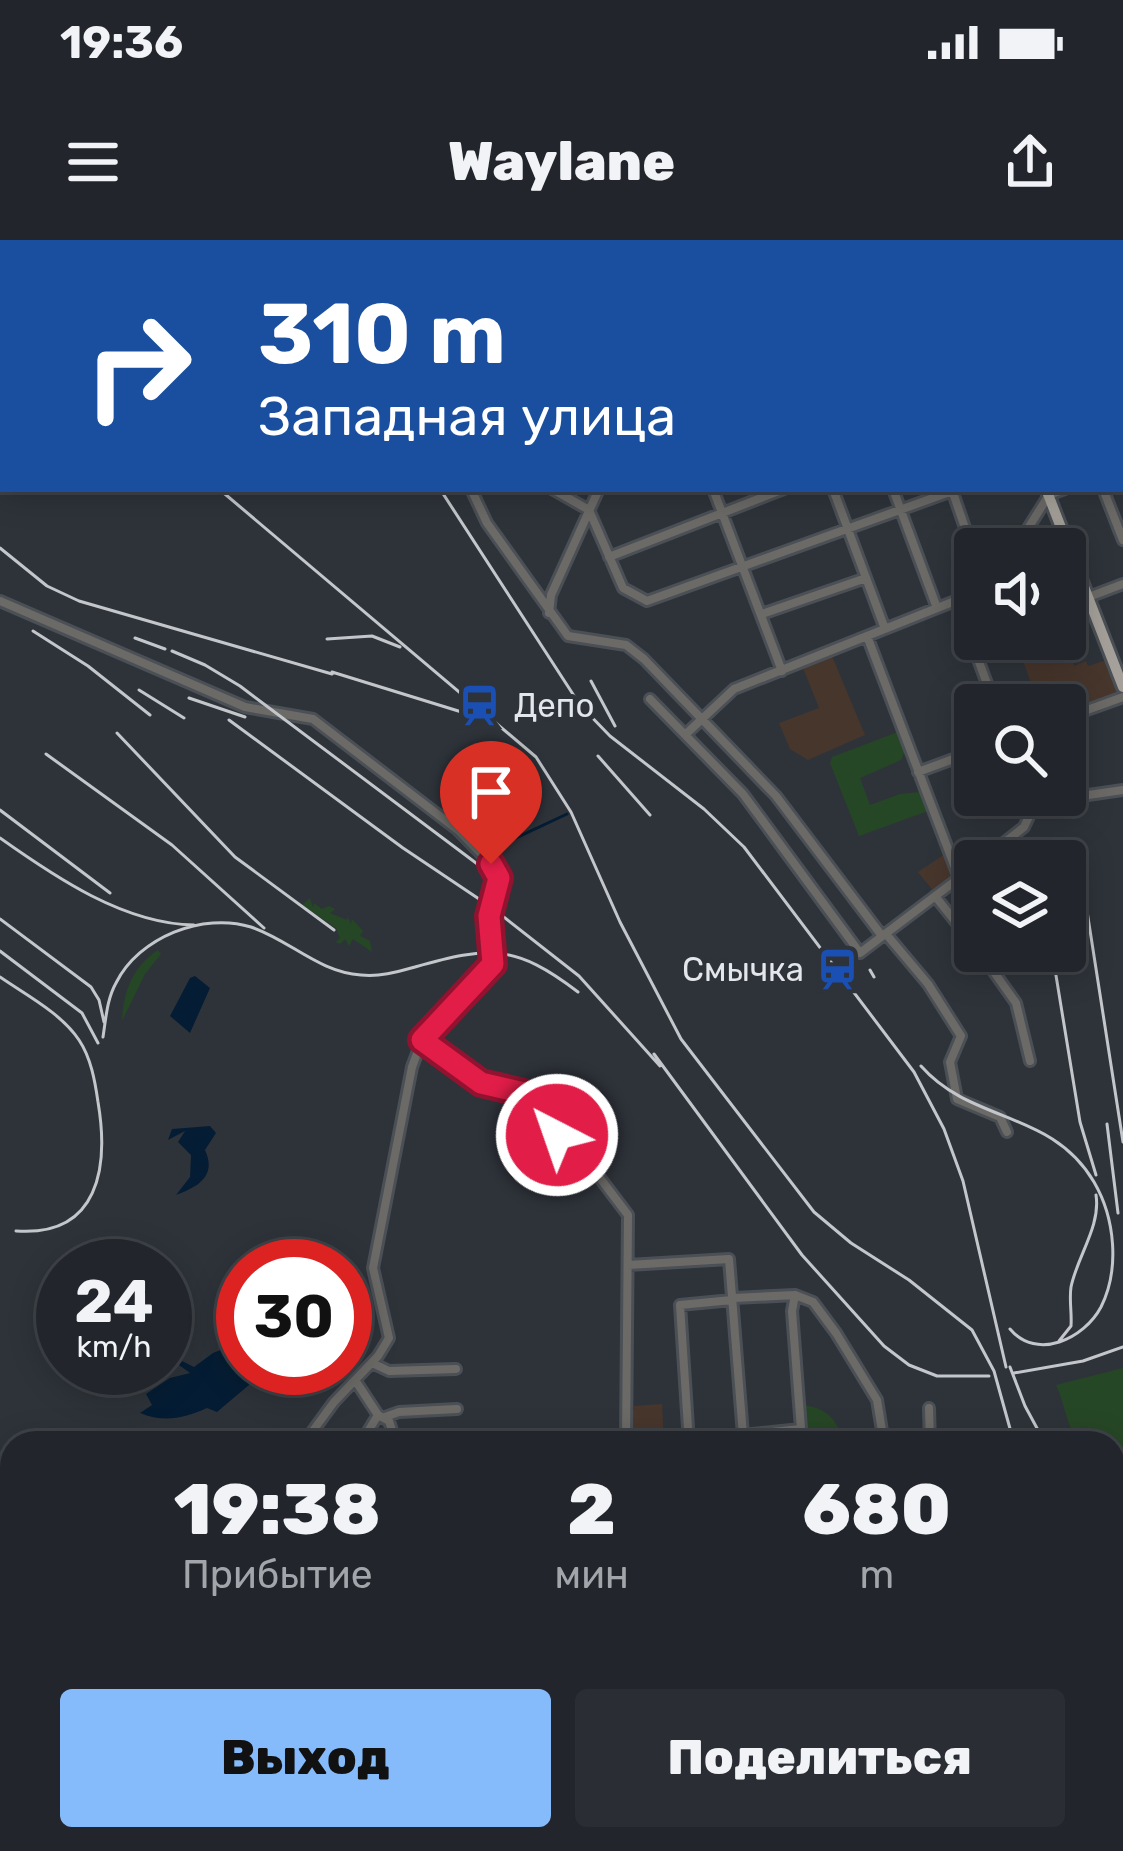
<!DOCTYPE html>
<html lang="ru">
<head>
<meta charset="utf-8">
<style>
  :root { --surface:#22262c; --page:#2a2e34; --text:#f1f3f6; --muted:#a2a5a9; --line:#3f4348; --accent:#86bbfb }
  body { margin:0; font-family:Rubik,sans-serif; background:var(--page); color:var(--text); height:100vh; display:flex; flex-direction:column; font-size:45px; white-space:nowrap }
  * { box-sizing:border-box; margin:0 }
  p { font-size:39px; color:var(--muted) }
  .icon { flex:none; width:66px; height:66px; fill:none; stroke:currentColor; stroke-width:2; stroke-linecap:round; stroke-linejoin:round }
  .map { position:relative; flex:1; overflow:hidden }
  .drawer { position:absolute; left:0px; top:1191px; width:1125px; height:420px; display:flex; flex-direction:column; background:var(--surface); border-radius:36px 36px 0 0; box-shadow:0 6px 30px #0003,0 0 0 3px var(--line) }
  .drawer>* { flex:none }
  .top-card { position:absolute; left:0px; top:0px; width:1125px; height:252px; box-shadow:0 6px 30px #0003,0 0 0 3px var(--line); background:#1a4fa0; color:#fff; overflow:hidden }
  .buttons { position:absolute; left:954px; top:288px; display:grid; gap:24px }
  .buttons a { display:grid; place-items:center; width:132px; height:132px; border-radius:12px; background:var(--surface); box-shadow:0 6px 30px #0003,0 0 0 3px var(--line); font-size:60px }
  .speed { position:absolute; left:36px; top:999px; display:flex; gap:24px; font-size:60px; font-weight:700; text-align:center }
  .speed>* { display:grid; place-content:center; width:156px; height:156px; border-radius:50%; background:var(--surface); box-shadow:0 6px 30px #0003,0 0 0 3px var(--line); line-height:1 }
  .speed small { font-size:30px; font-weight:400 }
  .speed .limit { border:18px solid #d22; background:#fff; color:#111 }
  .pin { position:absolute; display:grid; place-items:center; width:102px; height:102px; color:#fff; margin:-123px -51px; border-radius:50% 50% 50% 0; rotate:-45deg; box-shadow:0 0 12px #0007 }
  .pin .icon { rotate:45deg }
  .me { position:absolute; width:132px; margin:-66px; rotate:319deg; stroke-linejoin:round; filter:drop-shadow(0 0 9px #0008) }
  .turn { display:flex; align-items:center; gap:42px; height:252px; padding:0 60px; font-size:54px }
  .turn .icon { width:156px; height:156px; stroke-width:2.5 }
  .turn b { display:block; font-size:84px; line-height:102px }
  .eta { display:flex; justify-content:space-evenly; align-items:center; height:204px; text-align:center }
  .eta b { font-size:72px; font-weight:800; line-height:84px }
  .cta { display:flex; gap:24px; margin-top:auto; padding:24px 60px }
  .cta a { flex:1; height:138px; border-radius:12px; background:var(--accent); color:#111; font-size:48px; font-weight:800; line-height:138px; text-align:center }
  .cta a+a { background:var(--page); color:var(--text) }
  .status { display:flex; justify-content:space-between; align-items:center; height:84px; padding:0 60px; background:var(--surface); direction:ltr }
  .status svg { height:33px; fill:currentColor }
  header { display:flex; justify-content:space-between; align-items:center; height:156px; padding:0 60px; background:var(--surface); font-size:54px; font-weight:800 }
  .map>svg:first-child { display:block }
  .education { fill:#47362c }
  .green { fill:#264726 }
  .water { fill:#051d34 }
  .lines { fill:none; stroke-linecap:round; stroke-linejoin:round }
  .stream { stroke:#051d34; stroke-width:3 }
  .minor-casing { stroke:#4b5056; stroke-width:14 }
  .major-casing { stroke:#4b5056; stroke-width:16 }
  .minor { stroke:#6c6a67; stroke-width:8 }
  .major { stroke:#a5a19a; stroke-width:10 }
  .rail { stroke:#c3c7cb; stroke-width:3 }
  .route-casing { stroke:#92132f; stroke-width:30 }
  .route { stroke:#e11d48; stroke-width:21 }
  .labels { text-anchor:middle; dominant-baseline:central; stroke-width:10; stroke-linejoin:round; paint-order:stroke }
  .poi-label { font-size:33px; fill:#e3e6ea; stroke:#2e333a; text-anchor:start }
</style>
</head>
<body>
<div class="status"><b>19:36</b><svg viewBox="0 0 49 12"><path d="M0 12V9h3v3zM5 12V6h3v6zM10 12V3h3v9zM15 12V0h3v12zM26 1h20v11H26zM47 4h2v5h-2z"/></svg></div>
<header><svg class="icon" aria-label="menu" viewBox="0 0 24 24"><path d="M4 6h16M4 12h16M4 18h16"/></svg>Waylane<svg class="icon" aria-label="share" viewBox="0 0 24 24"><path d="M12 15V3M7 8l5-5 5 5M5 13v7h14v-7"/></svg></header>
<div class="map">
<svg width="1123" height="1611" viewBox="0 0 1123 1611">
  <rect width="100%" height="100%" fill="#2e333a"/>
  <!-- education -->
  <path class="education" d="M1066,405L1074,426L1086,421L1088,426L1107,420L1119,452L1065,472V465H1039L1023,421Z
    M832,416L865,495L808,520L790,509L779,483L819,468L803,428Z
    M945,614L955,636L934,652L918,632Z
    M662,1164L664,1203H629L628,1170H634V1166Z
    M0,1343L12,1349V1408L0,1420Z"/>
  <!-- green -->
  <path class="green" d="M898,492L905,511L901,520L860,538L870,565L900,554L920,552L928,571L859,596L830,523L832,517Z
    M310,658L313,668L314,663L322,669L329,666L335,669L330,673L347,680V676L351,684L352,679L363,691L360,696L370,701L372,712L353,699L349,706L345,699L340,704L336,702L340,698L336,688L302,665Z
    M158,710L161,714L145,734L122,781C124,750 132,728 158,710Z
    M1123,1128V1257L1113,1245V1203H1079C1067,1188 1065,1164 1056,1145Z
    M802,1165C827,1168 838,1179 843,1203H817L810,1191H804Z"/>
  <!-- water -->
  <path class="water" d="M195,736L210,748L190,793L170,776L190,738Z
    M210,886L216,893L205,910C217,936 198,947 176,955L190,937L191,915L178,902L185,891L168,900L172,889Z
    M236,1104L243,1106V1128H269L217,1172L207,1168C185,1178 164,1183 140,1173L152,1165L146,1154L170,1138L190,1133L179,1125L182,1121L194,1127L213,1113Z"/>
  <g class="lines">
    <!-- stream -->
    <path class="stream" d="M48,3L49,0
      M0,55H3
      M505,603L567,574
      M501,606L497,616L505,630
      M503,640L504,634"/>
    <defs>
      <path id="minor" d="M192,0L194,3
        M856,0L857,3
        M81,3L85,0
        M837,3L844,0
        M0,82L3,79
        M1122,103H1123
        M1122,219L1123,218
        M1122,227L1123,226
        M471,249L487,283L568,396L626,405L644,419L776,556L882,696
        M552,249L589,270L623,348L647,361L958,249
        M713,249L782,431
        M833,249L885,389
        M893,249L937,368
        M1103,249L1123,300
        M952,250L975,317
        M1015,309L1049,255L1065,249
        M609,317L784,249
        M0,361L245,467L313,479L458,590L494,627L499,638L489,677L493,724L422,800L412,827L373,1028L389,1098L378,1116L334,1162L304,1203
        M1065,366L1123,344
        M549,373L551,355L599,249
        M762,374L866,338
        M975,375L969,395L995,465
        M867,396L959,638
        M650,459L743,554L860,713L975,626
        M1065,478L1123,457
        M686,494L734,449L975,353
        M918,532L975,511
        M981,621L1024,587L1034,566L1040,562L1123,550
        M935,656L975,706
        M886,694L928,744L961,796L950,822L957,859L1000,877L1007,892
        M979,711L1016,763L1030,821
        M422,800L481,843L527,855L552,890L584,917L628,975L626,1203
        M628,1025L729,1019L743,1195L801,1189L792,1071L795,1055
        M734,1058L795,1055L813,1062L836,1093L877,1160L884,1203
        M372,1123L389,1131L456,1129
        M355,1140L378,1175L389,1181L396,1203
        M929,1168L930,1203
        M385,1177L399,1172L457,1169
        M361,1203L378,1175
        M689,1203L680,1065L732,1060
        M355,1599V1611
        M509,1599L510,1611
        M724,1599L725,1611
        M918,1599L919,1611
        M1041,1599L1054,1611
        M12,1611L21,1599
        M1107,1611C1119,1591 1123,1560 1113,1542"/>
      <path id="major" d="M952,0L953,3
        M1046,249L1123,447"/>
    </defs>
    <!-- minor casing -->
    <use href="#minor" class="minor-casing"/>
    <!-- major casing -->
    <use href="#major" class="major-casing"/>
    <!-- minor -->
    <use href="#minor" class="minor"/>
    <!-- major -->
    <use href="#major" class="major"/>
    <!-- rail -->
    <path class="rail" d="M131,0L133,3
      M252,0L256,3
      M419,3L420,0
      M463,3L465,0
      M484,3L486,0
      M507,3L509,0
      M0,31L3,34
      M219,249L536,517L571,572L620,682L681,799L814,972L851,1003L909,1040L972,1090L994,1131L1014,1203
      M440,249L580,465L610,496L704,569L744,607L914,832L944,889L963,941L1006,1127
      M0,308L47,346L79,361L332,434
      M33,391L88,426L150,475
      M135,398L165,409
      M327,399L372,396L400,407
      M172,411L205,425L240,446L484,629
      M332,432L481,478
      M591,441L615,486
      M139,450L184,478
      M189,458L245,477
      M229,480L403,608L491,667L579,736L660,826
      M117,493L235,617L334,690
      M46,514L172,605L264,688
      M598,516L650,575
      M0,570L110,653
      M0,598C55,637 124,684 194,685
      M1080,626L1123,902
      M0,679L91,747L99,760L104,782
      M0,711L82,773L98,803
      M1052,711L1080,882L1096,935
      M870,730L874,737
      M0,737C26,755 61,773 79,800C91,818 95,841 98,862C109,927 99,997 16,991
      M103,797C106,778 107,759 116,743C139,697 203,672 251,687C290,700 318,732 361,735C380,737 397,732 415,727C489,706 515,704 578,752
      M654,814L802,1015L884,1106L909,1125L937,1136H989
      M921,826C972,884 1052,870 1094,942C1115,978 1120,1029 1101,1067C1084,1099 1037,1121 1010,1089
      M1107,884L1118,973
      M1059,1101L1071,1086C1072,1073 1069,1060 1071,1047C1077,1017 1101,986 1096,955
      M1010,1127L1025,1166L1045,1203
      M1014,1133L1083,1121L1123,1107
      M1113,1279L1123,1288
      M1113,1442L1121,1455
      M1113,1472L1123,1487"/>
  </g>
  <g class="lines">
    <defs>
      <path id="route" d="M491,624L499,638L489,676L493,724L422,800L481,843L524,853L557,895"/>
    </defs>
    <!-- route casing -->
    <use href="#route" class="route-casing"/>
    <!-- route -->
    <use href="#route" class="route"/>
  </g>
  <!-- icons -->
  <defs>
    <symbol id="station-bare" viewBox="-9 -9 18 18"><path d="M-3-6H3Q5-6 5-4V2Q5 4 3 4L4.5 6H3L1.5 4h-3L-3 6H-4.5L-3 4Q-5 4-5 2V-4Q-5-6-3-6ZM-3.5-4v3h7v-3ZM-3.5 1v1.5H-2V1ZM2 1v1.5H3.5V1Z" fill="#1a4fb4" stroke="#2e333a" stroke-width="2.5" paint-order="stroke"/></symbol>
  </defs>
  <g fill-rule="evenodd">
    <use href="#station-bare" x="450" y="436" width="59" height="59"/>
    <use href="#station-bare" x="808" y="700" width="59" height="59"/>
  </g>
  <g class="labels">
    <!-- poi labels -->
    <g class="poi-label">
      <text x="514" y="465">Депо</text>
      <text x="804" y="729" text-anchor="end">Смычка</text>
    </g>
  </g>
</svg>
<div class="buttons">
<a><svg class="icon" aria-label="sound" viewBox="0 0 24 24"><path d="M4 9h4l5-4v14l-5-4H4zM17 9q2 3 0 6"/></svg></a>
<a><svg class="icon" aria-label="search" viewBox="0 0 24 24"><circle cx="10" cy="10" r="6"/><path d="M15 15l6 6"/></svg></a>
<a><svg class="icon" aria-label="layers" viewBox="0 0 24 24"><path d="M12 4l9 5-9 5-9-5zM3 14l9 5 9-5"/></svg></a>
</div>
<div class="speed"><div>24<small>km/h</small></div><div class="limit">30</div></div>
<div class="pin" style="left:491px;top:624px;background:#d93025"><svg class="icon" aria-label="arrive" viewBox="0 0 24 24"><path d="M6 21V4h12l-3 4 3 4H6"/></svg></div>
<svg class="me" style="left:557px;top:895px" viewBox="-20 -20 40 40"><circle r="17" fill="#e11d48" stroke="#fff" stroke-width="3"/><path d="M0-11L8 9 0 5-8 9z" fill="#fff"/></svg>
<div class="top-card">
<div class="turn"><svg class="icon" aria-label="right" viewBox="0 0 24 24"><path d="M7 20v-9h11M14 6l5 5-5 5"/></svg><div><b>310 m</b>Западная улица</div></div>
</div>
<section class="drawer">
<div class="eta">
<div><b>19:38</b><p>Прибытие</p></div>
<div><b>2</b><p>мин</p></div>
<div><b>680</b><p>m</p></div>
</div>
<div class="cta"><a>Выход</a><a>Поделиться</a></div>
</section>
</div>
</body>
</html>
